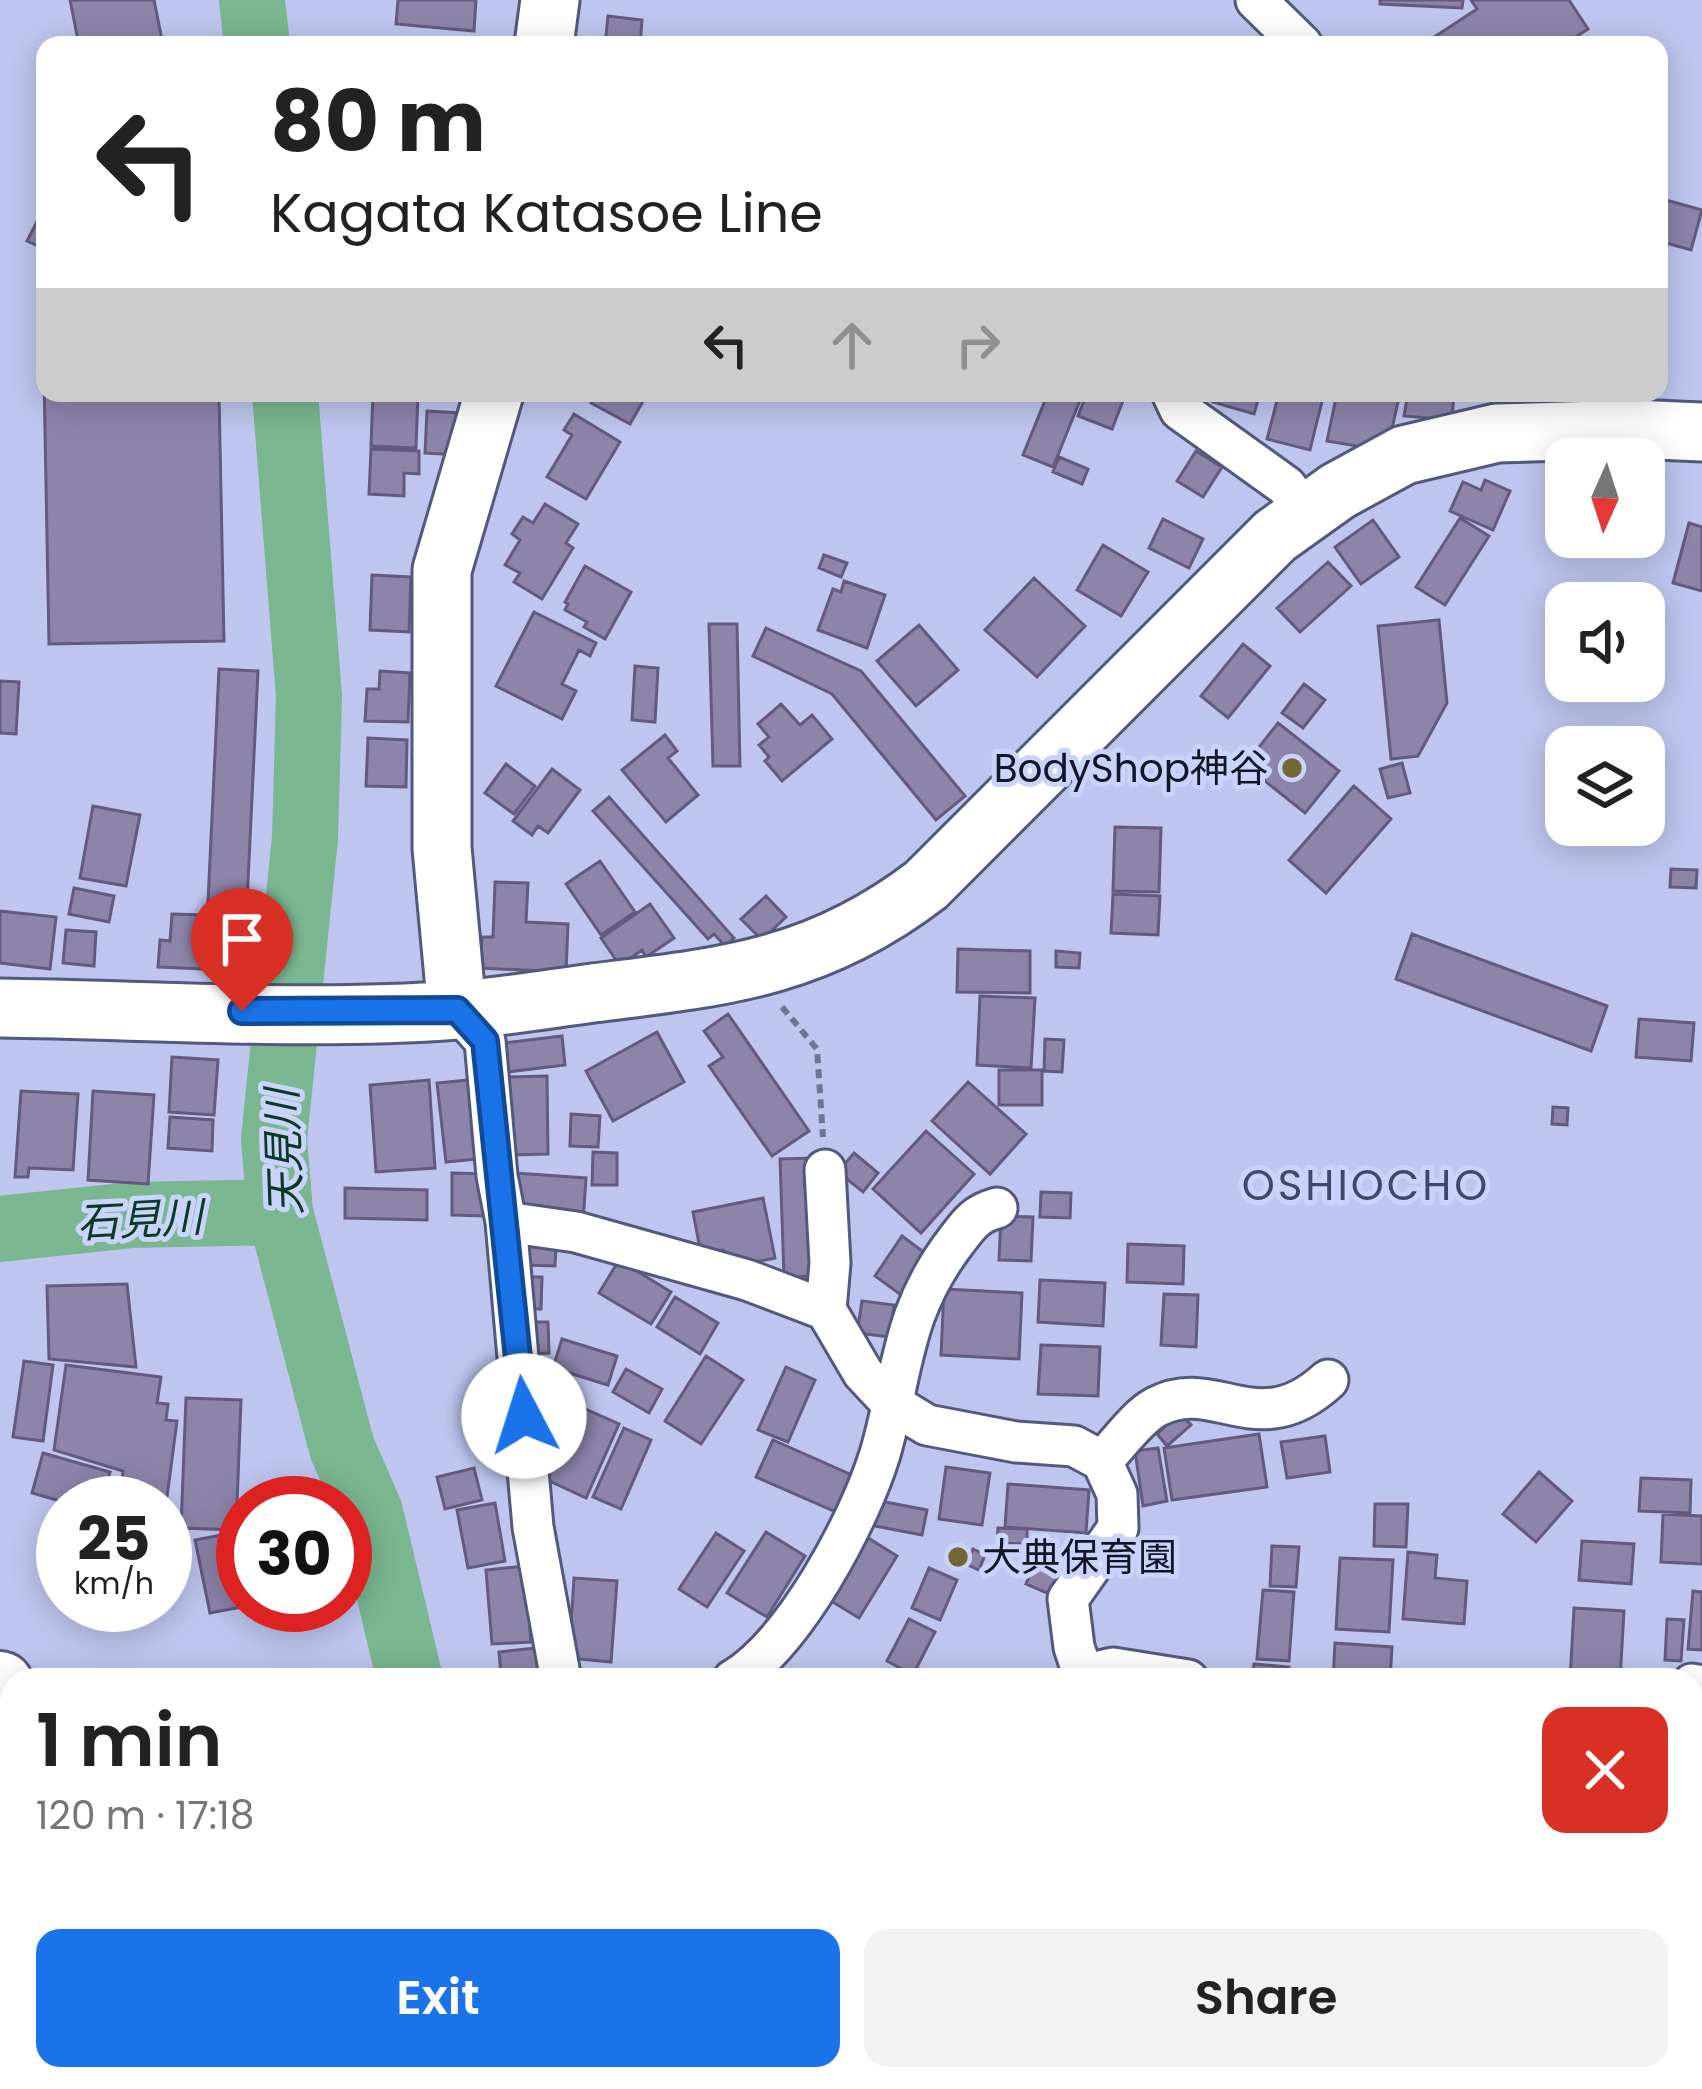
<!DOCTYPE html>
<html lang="en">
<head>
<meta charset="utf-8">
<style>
  :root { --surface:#fff; --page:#f2f2f2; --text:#222; --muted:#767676; --accent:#1a73e8 }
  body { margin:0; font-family:Poppins,"Noto Sans JP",sans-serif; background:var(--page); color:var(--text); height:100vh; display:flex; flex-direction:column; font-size:45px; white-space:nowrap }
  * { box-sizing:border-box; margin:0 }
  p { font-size:39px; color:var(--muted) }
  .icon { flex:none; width:66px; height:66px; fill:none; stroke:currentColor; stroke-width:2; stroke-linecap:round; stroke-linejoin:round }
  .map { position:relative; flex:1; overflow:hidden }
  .side { position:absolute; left:0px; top:1668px; width:1704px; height:423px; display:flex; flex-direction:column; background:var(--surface); border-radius:36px 36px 0 0; box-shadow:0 6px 30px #0003 }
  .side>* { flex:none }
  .banner { position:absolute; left:36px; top:36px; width:1632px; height:366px; border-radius:24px; box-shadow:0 6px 30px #0003; background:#fff; color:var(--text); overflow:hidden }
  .needle { width:78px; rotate:183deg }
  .fabs { position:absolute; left:1545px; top:438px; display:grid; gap:24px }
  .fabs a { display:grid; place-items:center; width:120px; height:120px; border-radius:24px; background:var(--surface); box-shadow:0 6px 30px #0003; font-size:60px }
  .speed { position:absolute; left:36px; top:1476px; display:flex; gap:24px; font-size:60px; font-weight:700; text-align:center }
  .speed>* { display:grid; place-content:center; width:156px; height:156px; border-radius:50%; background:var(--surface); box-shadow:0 6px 30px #0003; line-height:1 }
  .speed small { font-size:30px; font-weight:400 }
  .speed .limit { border:18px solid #d22; background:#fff; color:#111 }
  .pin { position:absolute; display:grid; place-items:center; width:102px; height:102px; color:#fff; margin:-123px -51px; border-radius:50% 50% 50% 0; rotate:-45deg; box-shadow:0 0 12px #0007 }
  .pin .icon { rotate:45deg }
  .me { position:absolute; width:132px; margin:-66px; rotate:355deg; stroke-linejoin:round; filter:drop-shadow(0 0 9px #0008) }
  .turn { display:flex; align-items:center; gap:42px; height:252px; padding:0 36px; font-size:54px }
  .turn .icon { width:156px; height:156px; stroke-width:2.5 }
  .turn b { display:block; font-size:84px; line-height:102px }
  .lanes { display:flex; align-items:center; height:114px; padding:0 36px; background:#0003; justify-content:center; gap:60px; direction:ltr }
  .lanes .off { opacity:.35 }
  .round { display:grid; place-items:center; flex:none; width:126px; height:126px; border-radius:24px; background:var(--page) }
  .summary { display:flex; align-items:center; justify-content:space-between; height:204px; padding:0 36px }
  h1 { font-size:72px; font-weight:600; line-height:90px }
  .button { display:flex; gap:24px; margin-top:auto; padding:24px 36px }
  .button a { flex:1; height:138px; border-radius:24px; background:var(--accent); color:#fff; font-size:48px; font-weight:600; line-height:138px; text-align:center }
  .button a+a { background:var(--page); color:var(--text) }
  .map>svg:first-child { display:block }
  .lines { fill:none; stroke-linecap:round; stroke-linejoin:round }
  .river { stroke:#7ab690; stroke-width:66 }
  .building { fill:#8d84aa; stroke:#635a7e; stroke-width:3 }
  .street-casing { stroke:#52597c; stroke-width:45 }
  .secondary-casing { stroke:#52597c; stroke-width:63 }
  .highway-casing { stroke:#52597c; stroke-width:72 }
  .path { stroke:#6f7591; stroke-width:6; stroke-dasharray:9 6; stroke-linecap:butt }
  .street { stroke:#fff; stroke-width:39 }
  .secondary { stroke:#fff; stroke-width:57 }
  .highway { stroke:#fff; stroke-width:66 }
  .route-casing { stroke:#114b97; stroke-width:30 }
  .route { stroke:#1a73e8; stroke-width:21 }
  .poi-dot { fill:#736734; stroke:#cad3fc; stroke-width:4.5 }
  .labels { text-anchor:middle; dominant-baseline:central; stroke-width:10; stroke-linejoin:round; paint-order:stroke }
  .poi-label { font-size:39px; fill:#121523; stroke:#cad3fc; text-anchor:end }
  .water-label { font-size:42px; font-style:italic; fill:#0a3b22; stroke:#cad3fc }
  .neighbourhood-label { font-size:42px; letter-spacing:3px; fill:#414769; stroke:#cad3fc }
</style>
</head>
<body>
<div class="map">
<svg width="1702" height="2089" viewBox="0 0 1702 2089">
  <rect width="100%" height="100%" fill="#bec6ef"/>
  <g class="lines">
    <!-- river -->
    <path class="river" d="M252,0L257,45
      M285,393L309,696L305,838L274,1139L280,1212L342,1448L370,1512L410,1680
      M0,1229L132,1215L280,1212
      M529,2079L532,2089"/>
  </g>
  <!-- building -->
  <path class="building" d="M70,0H154L163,45H79Z
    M398,0H476L474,31L396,24Z
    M1380,0H1463L1462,8L1380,4Z
    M1471,0H1569L1588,29L1563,45H1422L1477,9Z
    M608,16L642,20L640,45H605Z
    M1659,198L1702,210L1691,250L1659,241Z
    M42,212L45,214L43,248L27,241Z
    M44,378L45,393H219L224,641L49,644Z
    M373,393H418L416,448L371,446Z
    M597,393H638L645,398L630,424L591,403Z
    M1048,393H1083L1053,467L1023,455Z
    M1087,393H1126L1112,429L1078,416Z
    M1216,393H1260L1254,414L1213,402Z
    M1279,393H1324L1310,450L1267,439Z
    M1337,393H1400L1387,451L1327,441Z
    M1408,393H1454L1452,420L1404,416Z
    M427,411L461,413L460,455L425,453Z
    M574,414L620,442L586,499L547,477L572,435L564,430Z
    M371,449L419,451V474L404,473V496L369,494Z
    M1196,451L1222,467L1203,497L1177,481Z
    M1059,457L1088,469L1082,484L1053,472Z
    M1485,480L1510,491L1493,530L1450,511L1463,482L1481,490Z
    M545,504L578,524L566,543L573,548L542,599L514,582L520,573L505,565L520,540L512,534L523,517L533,523Z
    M1460,518L1489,536L1445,605L1416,587Z
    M1163,519L1203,539L1189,568L1149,548Z
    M1373,520L1399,557L1361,584L1335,547Z
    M1689,523L1702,527V591L1673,583Z
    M1103,545L1148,572L1121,616L1077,590Z
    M824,555L847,563L841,577L819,568Z
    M1328,562L1351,586L1300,632L1277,608Z
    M585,566L631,592L605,639L584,627L587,622L565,610L568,604L565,602Z
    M372,575L411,577L409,632L370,630Z
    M1034,578L1085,626L1037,677L985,630Z
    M844,581L885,595L867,648L818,630L833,589L841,592Z
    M534,612L596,643L590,656L579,650L562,684L576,691L562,719L496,686Z
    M1439,620L1447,703L1418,756L1391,759L1378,626Z
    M709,624H737L740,766H713Z
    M919,625L958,670L916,706L877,661Z
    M766,628L861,671L965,796L936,820L832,694L753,656Z
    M1243,644L1270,666L1228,718L1201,696Z
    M635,666L658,668L655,722L632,720Z
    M219,669L258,671L246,924L207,923Z
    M380,671L410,673L408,722L365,721L367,689H379Z
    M0,681L19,682L16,734L0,733Z
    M1304,684L1325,700L1303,728L1282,713Z
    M781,704L800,725L812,715L832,739L782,781L765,761L769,757L759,745L769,737L758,724Z
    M1278,723L1339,771L1305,813L1245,765Z
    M665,735L677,751L668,758L698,795L666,822L622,770Z
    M368,738L407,740L406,787L366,786Z
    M1402,763L1410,793L1388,798L1380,769Z
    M506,764L535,786L514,814L485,793Z
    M552,769L580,790L548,833L538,826L532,835L513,821Z
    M1354,786L1391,819L1326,893L1289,860Z
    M609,797L734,938L725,946L714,934L708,939L593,811Z
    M93,806L140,815L126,886L80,878Z
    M1115,827L1161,828L1159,892L1113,891Z
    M600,861L635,912L601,935L566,884Z
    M1671,869L1697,870L1696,888L1670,887Z
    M495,882L528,883L526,922L568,924L566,972L480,968L482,937H493Z
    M74,888L114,896L109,922L69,914Z
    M1113,894L1160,896L1158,935L1111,933Z
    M766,896L786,917L762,940L741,919Z
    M650,904L674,938L646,957L642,950L620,966L601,938Z
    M0,911L56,917L50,969L0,963Z
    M172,914L205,915L202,969L158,967L160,940L170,941Z
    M66,930L96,932L94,966L63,963Z
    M1412,934L1607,1006L1591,1051L1396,979Z
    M215,937L244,939L242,972L212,969Z
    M958,949L1030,951V993L957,992Z
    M1056,951L1080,953L1079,968L1056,967Z
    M980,996L1035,998L1031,1068L977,1065Z
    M728,1014L809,1131L772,1156L709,1066L723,1057L704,1031Z
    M1639,1019L1694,1023L1691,1061L1636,1057Z
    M657,1032L684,1082L613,1121L586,1071Z
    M562,1036L565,1065L507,1072L503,1043Z
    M1045,1039L1064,1040L1062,1072L1044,1071Z
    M172,1057L218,1060L214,1115L169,1112Z
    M999,1070H1042V1105H999Z
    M547,1076L548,1154L506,1155L504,1077Z
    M429,1080L435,1168L376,1172L370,1085Z
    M469,1080L478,1159L446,1162L437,1083Z
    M968,1082L1026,1134L990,1174L932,1121Z
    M21,1091L78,1094L73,1170L29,1168L28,1177H15Z
    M93,1091L154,1095L148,1184L88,1180Z
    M1553,1107L1568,1108L1567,1125L1552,1124Z
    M571,1114L600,1116L598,1147L570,1146Z
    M170,1117L213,1120L212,1151L168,1148Z
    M926,1131L974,1174L921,1233L873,1189Z
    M593,1152L617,1153V1185H592Z
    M854,1153L878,1173L863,1192L838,1172Z
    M816,1158L820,1276L784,1277L780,1159Z
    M452,1173L485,1174V1216L452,1215Z
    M515,1173L586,1178L583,1223L511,1218Z
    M345,1188L427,1190V1220L345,1218Z
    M1041,1192L1071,1193L1070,1218L1040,1217Z
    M763,1198L775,1258L727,1268L723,1250L701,1254L693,1212Z
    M1001,1216L1033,1217L1031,1261L999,1260Z
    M902,1236L929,1256L901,1295L875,1276Z
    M1128,1244L1184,1246L1183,1284L1127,1282Z
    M527,1245L556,1246L555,1266L526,1265Z
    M619,1260L671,1292L651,1324L599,1293Z
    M530,1277H542L541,1309H530Z
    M1040,1280L1105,1283L1103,1326L1038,1322Z
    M127,1284L136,1367L49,1359L47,1286Z
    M944,1289L1022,1293L1019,1359L941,1355Z
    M1164,1294L1198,1295L1196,1347L1161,1345Z
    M675,1297L718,1323L700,1354L657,1327Z
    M862,1301L894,1305L890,1337L857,1333Z
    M531,1322H548L549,1353L532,1354Z
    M562,1339L617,1356L608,1385L553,1368Z
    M1041,1345L1100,1347L1098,1396L1038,1394Z
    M706,1356L743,1380L701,1444L665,1421Z
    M24,1361L53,1365L43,1441L13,1437Z
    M66,1365L161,1377L157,1403L168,1404L166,1420L177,1421L165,1512V1503H119L123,1471L54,1450Z
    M786,1367L815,1380L788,1442L758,1430Z
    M626,1369L662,1389L649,1413L613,1392Z
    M186,1398L241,1400L236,1530L181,1528Z
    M572,1403L619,1424L586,1498L539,1476Z
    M1180,1413L1191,1425L1167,1446L1157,1434Z
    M624,1428L651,1440L621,1509L593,1497Z
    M1259,1434L1267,1487L1172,1500L1164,1448Z
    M1325,1436L1330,1472L1287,1478L1281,1442Z
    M773,1440L852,1475L836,1512L756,1477Z
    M1158,1448L1167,1501L1143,1506L1135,1451Z
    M43,1453L110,1472L101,1503H67L32,1493Z
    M946,1467L990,1473L982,1525L939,1519Z
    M474,1468L482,1500L445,1509L437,1477Z
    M1539,1472L1572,1501L1536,1542L1503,1514Z
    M1641,1478L1691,1480L1690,1513L1639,1511Z
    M1008,1484L1089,1490L1086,1533L1005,1527Z
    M875,1500L927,1510L922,1535L870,1525Z
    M495,1503L505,1561L468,1568L457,1510Z
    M1375,1504H1408L1406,1547L1374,1546Z
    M1663,1514L1702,1516V1564L1661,1562Z
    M998,1528L1027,1529V1544L997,1543Z
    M857,1531L897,1556L859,1618L818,1593Z
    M238,1532L243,1559V1605H252L210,1613L195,1540Z
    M766,1532L805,1556L767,1617L727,1593Z
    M716,1533L744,1551L707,1607L679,1589Z
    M1582,1541L1634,1544L1631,1584L1579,1580Z
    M1272,1546L1299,1547L1296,1587L1270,1586Z
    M1041,1547L1073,1549L1054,1596L1026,1584Z
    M973,1549L985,1555L979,1570L966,1564Z
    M1408,1552L1437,1555L1435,1578L1467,1581L1464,1624L1403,1619Z
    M1340,1558L1393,1560L1389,1632L1336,1629Z
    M525,1566L531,1642L492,1644L486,1570Z
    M929,1568L957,1580L940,1620L912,1608Z
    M574,1578L617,1581L611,1662L569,1658Z
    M1263,1590L1294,1592L1289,1661L1257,1659Z
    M1693,1591L1702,1592V1650L1688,1649Z
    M1574,1608L1624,1611L1620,1680H1570Z
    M909,1619L935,1632L913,1675L887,1661Z
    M1667,1619L1684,1620L1681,1661L1665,1660Z
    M1335,1643L1392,1647L1390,1680H1333Z
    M536,1648L539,1671L501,1675L499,1652Z
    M1254,1664L1289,1667L1288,1680H1252Z
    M1692,1748L1702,1749V1803H1692Z
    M1692,1859L1702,1860V1895H1692Z
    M1692,1916L1702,1917V1950L1692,1949Z
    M1692,1962L1702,1964L1693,2025H1692Z
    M1023,2079H1064V2089H1022Z
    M1268,2079H1311L1310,2089H1267Z
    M1320,2079H1368L1367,2089H1320Z
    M1385,2079H1444L1443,2089H1384Z
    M1074,2082L1161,2086L1160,2089H1074Z"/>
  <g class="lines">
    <defs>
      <path id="street" d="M1256,0L1302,45
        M1172,393L1180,410L1286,486L1307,514
        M457,1010L485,1041L497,1176L506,1222L533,1527L561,1680
        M825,1170L830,1263L826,1310
        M506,1222L576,1232L747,1280L826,1310L863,1373L891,1403L927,1425L1016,1442L1074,1446L1102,1461L1117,1494L1118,1528L1068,1599L1074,1647L1085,1680
        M1102,1461C1118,1445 1137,1417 1156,1407C1215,1375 1257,1445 1328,1380
        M1083,1675L1113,1668L1188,1680
        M733,1680C794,1644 859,1522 880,1454C904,1371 900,1314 956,1241C969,1224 975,1214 997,1208
        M1692,1684L1702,1686
        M1692,2075L1702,2077
        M615,2079L618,2089
        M1191,2089V2079
        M1461,2089L1462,2079"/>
      <path id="secondary" d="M544,45L550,0
        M0,1008C149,1010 309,1021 457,1010C502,1007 548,999 593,993C724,977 818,968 926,885L1275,536L1338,491L1404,455L1497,433L1633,429L1702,432
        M457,1010L442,848V570L494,393"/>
      <path id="highway" d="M0,1685L12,1746
        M78,2079L80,2089"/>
    </defs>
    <!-- street casing -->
    <use href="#street" class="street-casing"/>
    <!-- secondary casing -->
    <use href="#secondary" class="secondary-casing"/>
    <!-- highway casing -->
    <use href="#highway" class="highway-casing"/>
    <!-- path -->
    <path class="path" d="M782,1007L817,1049L823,1137
      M0,1956L12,1949"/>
    <!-- street -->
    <use href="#street" class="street"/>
    <!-- secondary -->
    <use href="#secondary" class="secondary"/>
    <!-- highway -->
    <use href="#highway" class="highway"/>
  </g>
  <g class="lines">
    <defs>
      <path id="route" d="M242,1011L457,1010L485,1041L524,1416"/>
    </defs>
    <!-- route casing -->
    <use href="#route" class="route-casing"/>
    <!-- route -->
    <use href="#route" class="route"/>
  </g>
  <!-- markers -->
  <g class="poi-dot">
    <circle cx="1292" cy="768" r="12"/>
    <circle cx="958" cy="1557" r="12"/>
  </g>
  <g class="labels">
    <!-- poi labels -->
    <g class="poi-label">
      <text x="1268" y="768">BodyShop神谷</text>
      <text x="982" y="1557" text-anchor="start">大典保育園</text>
    </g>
    <!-- water labels -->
    <g class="water-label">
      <text transform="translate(284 1152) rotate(-92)">天見川</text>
      <text transform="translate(140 1220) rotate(-3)">石見川</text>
    </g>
    <!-- neighbourhood labels -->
    <g class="neighbourhood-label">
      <text x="1366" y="1185">OSHIOCHO</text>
    </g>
  </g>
</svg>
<div class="fabs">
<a><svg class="needle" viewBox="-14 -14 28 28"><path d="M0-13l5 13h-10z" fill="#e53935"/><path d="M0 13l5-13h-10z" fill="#767676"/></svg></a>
<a><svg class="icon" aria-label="sound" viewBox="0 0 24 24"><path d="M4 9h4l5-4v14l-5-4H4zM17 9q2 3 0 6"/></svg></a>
<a><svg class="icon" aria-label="layers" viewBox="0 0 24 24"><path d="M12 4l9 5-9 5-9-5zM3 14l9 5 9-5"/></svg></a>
</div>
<div class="speed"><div>25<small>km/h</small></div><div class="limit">30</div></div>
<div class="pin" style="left:242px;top:1011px;background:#d93025"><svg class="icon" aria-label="arrive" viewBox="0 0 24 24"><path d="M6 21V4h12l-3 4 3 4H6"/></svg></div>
<svg class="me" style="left:524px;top:1416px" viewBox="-20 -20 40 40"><circle r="19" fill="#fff"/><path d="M0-13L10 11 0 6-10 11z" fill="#1a73e8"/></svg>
<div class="banner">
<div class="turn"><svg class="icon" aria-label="left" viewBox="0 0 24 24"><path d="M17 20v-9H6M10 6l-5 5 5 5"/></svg><div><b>80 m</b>Kagata Katasoe Line</div></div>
<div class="lanes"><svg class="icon" aria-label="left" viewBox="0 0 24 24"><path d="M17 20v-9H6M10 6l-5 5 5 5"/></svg><svg class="icon off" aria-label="ahead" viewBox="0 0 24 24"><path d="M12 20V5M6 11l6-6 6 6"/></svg><svg class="icon off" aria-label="right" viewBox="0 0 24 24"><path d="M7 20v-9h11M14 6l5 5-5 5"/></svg></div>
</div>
<section class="side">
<div class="summary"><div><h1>1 min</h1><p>120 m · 17:18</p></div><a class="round" style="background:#d93025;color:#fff"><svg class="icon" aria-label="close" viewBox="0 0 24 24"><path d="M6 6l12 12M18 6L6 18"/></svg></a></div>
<div class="button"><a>Exit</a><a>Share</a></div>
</section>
</div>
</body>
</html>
